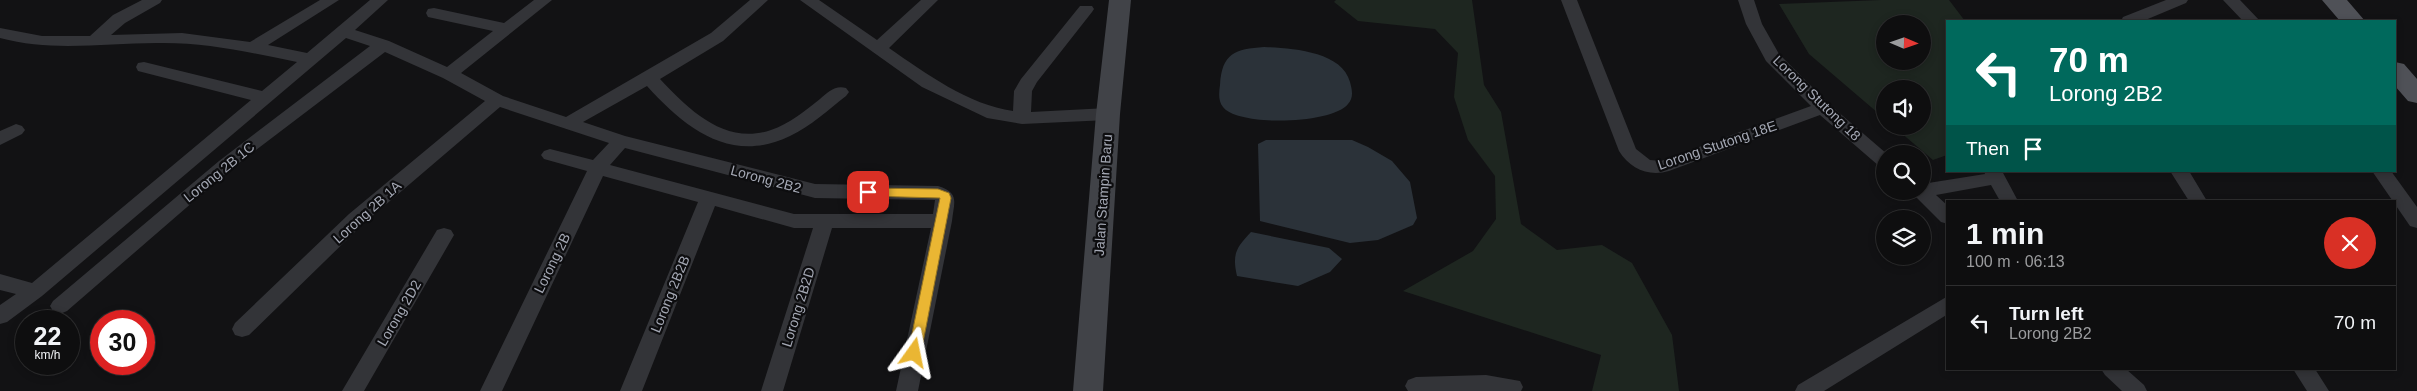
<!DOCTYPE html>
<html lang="en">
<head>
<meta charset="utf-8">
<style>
  :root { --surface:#0e0e0f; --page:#171718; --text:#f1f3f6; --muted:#9b9c9e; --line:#2e2e2f }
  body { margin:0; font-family:Arial,sans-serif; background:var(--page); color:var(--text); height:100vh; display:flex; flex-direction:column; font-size:19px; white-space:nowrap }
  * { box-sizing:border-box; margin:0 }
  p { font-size:16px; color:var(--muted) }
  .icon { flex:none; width:28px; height:28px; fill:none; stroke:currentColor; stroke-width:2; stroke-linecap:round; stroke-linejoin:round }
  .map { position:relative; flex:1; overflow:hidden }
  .side { position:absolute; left:1946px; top:200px; width:450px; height:170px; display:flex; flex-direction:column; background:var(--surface); border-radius:0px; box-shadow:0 2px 8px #0003,0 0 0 1px var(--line) }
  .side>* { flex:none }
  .guide { position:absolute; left:1946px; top:20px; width:450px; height:152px; border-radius:0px; box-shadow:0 2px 8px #0003,0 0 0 1px var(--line); background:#00695c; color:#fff; overflow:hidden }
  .needle { width:32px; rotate:92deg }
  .tools { position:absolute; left:1876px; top:15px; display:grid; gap:10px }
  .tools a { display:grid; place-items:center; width:55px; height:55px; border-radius:50%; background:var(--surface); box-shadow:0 2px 8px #0003,0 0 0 1px var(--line); font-size:25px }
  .speed { position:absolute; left:15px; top:310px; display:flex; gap:10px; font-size:25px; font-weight:700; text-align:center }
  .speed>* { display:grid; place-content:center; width:65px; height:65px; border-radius:50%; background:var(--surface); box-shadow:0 2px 8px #0003,0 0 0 1px var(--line); line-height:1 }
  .speed small { font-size:12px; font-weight:400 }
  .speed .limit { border:8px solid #d22; background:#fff; color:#111 }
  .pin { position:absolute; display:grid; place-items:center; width:42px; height:42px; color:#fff; margin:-21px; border-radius:10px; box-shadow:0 2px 8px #0006 }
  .me { position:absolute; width:55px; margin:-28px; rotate:12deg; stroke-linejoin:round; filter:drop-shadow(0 0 4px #0008) }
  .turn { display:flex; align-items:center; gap:18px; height:105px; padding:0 20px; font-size:22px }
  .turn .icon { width:65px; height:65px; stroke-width:2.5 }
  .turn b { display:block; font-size:35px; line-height:42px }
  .then { display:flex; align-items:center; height:48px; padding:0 20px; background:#0003; gap:10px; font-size:19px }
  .round { display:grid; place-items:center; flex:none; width:52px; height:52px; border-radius:26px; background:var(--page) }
  .overview { display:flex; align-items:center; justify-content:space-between; height:85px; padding:0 20px }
  h1 { font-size:30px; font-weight:700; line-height:38px }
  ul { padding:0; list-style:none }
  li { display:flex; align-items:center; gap:15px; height:75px; padding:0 20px; border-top:1px solid var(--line) }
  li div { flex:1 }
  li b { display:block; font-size:19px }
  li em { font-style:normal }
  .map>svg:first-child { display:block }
  .green { fill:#1e2620; fill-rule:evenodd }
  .water { fill:#2b3239 }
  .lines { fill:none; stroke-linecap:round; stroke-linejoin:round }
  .street { fill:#333438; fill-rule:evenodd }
  .secondary { fill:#414348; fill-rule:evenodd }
  .primary { fill:#4f5157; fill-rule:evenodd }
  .route { fill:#eab633; stroke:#987621 }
  .labels { text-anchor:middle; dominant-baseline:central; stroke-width:4.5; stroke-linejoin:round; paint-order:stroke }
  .street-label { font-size:14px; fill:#a4a8b4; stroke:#0d0d0f }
</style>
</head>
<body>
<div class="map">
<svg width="2417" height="391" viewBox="0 0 2417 391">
  <rect width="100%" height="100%" fill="#121214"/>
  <!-- green -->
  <path class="green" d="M1336,0H1472L1484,85L1501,112L1521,224L1557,250L1602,245L1632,263L1672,335L1679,391H1592L1601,355L1403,291L1473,251L1496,219L1495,176L1468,140L1454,97L1458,53L1435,29L1358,21L1334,2Z
    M1881,0H1949L1965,21H1948L1947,155L1933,160L1893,126H1922V89H1885V119L1809,54L1779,4ZM1885,24H1922V61H1885Z"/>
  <!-- water -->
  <path class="water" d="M1264,47C1290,48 1342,51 1350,82C1352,90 1354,97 1348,104C1333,124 1238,127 1223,107C1218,101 1219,92 1220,85C1222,53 1235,49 1264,47Z
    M1266,140H1352L1368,147L1392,161L1410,182L1417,218L1413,225L1378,240L1350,243L1260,221L1258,144Z
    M1251,232L1329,248L1342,259L1330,272L1298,286L1237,276C1232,254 1236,248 1251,232Z"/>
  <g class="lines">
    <!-- street -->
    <path class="street" d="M142,0H162L160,3L125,23L111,35L182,33L250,42L320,0H339L268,45L307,53L370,0H388L355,30L389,41L447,67L493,31L428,17L426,13L428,9L434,8L504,23L534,0H552L461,73L503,96L566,117L711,33L750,0H768L723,41L660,79C688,109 725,146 771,130C789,124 805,111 820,99C828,92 835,85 846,88L849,92L846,96C828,110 811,126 790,136C731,165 685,128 647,86L583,122L625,136L815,184L938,186C960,193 954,202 952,221L918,391H896L931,228H832L783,391H761L813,228H794L715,206L642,391H620L698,202L603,176L502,391H480L587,171L544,159L541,155L544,151L550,149L593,160L609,143L500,107L363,224L249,335L242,337L235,335L232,329L235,323L349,214L485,101L443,78L385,52L231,169L67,311L60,314L53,311L50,306L53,301L219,161L370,46L346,38L42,296L7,322L0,324V305L16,294L0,290V274L32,283L251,100L138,71L136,67L138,63L144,62L262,91L297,62C253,53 209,43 164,43C109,42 55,53 0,38V28L42,36H90L113,15ZM625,148L815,198L935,200L933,214H794L610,165Z
      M800,0H819L877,40L921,0H938L889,48C925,73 969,105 1013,111L1014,91L1021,79L1080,6H1092L1094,9L1092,12L1037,82L1032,91L1031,112L1108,108L1114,110L1117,114L1114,118L1108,120L1022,124L987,118L922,87Z
      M1561,0H1577L1636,149L1650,160L1661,161L1811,106L1766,61L1746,24L1738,0H1754L1762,24L1779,54L1829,104L1887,154H1885V168L1879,166L1820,115L1669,171C1649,177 1630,169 1619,151Z
      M2166,0H2188L2186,3L2143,21H2121L2123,17Z
      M2223,0H2240L2260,21H2243Z
      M16,124L22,126L25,130L22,134L0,145V131Z
      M1984,171H2002L2018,201H2000L1991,185L1936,195L1948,206V224L1941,222L1910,191H1922V184L1985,174Z
      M2170,171H2189L2207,201H2189Z
      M2372,171H2391L2417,207V228L2410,226Z
      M444,228L451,230L454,235L364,391H342L437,230Z
      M1948,296V314L1824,391H1795L1798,385Z
      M2101,369H2126L2144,385L2147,391H2122L2105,375Z
      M2293,369H2315L2329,391H2307Z
      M1486,375L1520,381L1523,387L1521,391H1408L1405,386L1408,380L1416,377Z"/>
    <!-- secondary -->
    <path class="secondary" d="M1109,0H1131L1120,114L1103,391H1073L1096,114Z"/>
    <!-- primary -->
    <path class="primary" d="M2322,0H2347L2365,21H2340Z
      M2395,62L2404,64L2417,79V103L2408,101L2395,86Z"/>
  </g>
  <!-- route -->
  <path class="route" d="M868,188L938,189L949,193L951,198L921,353L914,358L908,353L940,198L868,196L862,192Z"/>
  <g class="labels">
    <!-- street labels -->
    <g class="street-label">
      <text transform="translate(1817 98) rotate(44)">Lorong Stutong 18</text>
      <text transform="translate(1717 145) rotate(-19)">Lorong Stutong 18E</text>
      <text transform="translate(219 172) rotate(-39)">Lorong 2B 1C</text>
      <text transform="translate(766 179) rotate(15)">Lorong 2B2</text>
      <text transform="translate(1103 195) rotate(-86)">Jalan Stampin Baru</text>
      <text transform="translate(367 212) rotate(-42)">Lorong 2B 1A</text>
      <text transform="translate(552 263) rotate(-64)">Lorong 2B</text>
      <text transform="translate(670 294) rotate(-68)">Lorong 2B2B</text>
      <text transform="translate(798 307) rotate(-73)">Lorong 2B2D</text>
      <text transform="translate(399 313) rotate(-60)">Lorong 2D2</text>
    </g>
  </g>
</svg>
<div class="tools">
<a><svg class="needle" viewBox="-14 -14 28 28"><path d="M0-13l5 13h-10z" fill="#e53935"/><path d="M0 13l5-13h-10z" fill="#9b9c9e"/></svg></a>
<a><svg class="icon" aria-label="sound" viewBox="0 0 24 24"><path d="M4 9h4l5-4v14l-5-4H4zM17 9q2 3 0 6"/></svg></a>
<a><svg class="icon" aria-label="search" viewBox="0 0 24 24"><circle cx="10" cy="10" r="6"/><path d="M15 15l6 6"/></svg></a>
<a><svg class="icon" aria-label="layers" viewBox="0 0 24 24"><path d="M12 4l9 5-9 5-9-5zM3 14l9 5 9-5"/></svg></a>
</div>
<div class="speed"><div>22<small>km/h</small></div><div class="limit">30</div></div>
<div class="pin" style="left:868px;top:192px;background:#d93025"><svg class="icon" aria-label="arrive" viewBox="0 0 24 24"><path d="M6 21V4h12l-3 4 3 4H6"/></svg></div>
<svg class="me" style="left:914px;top:353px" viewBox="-20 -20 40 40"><path d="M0-17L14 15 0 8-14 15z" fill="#eab633" stroke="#fff" stroke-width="4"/></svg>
<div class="guide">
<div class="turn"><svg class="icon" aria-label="left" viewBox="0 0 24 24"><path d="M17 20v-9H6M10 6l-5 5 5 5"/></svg><div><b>70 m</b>Lorong 2B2</div></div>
<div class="then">Then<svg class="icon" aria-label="arrive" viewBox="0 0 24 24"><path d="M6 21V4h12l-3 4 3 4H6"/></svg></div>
</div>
<section class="side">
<div class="overview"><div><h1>1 min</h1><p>100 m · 06:13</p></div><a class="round" style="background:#d93025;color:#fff"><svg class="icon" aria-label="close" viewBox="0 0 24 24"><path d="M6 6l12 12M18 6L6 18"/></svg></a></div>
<ul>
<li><svg class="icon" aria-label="left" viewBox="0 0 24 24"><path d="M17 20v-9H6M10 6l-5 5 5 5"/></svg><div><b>Turn left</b><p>Lorong 2B2</p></div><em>70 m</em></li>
</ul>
</section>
</div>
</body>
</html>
